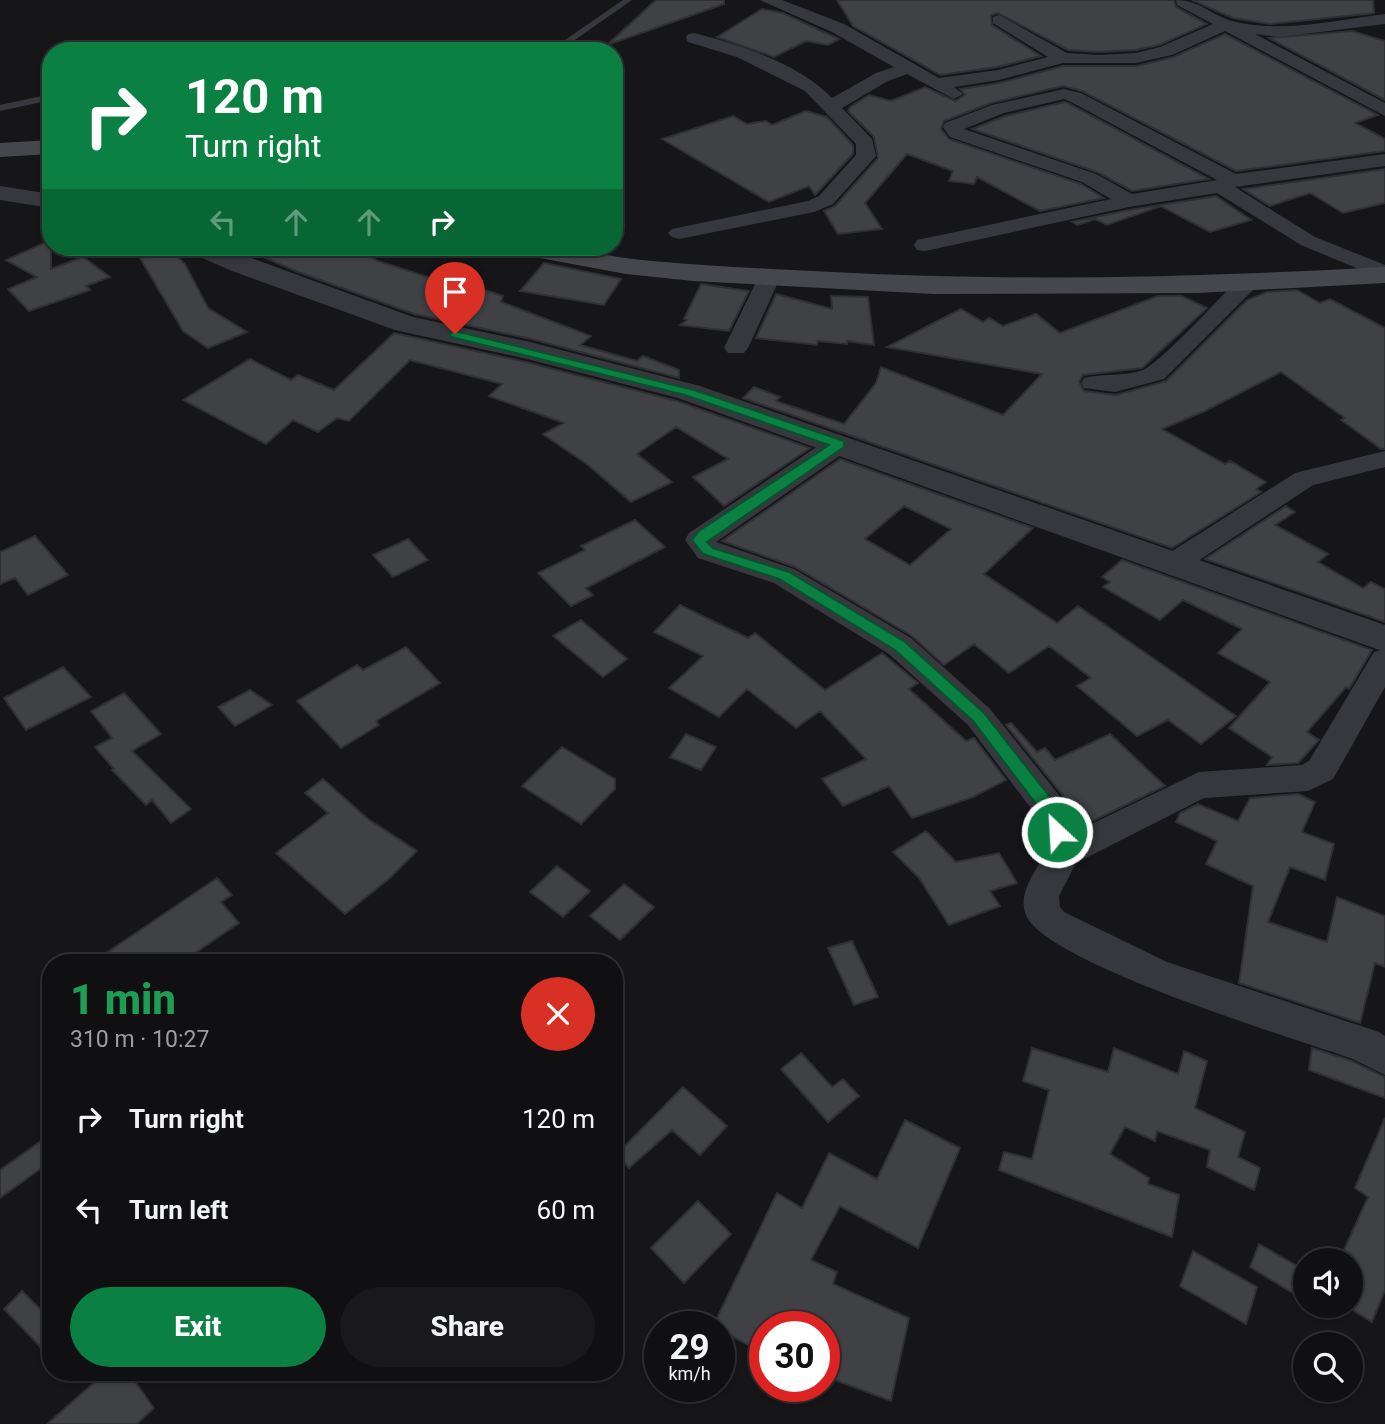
<!DOCTYPE html>
<html lang="en">
<head>
<meta charset="utf-8">
<style>
  :root { --surface:#101012; --page:#19191b; --text:#f1f3f6; --muted:#9c9d9f; --line:#303032; --accent:#0b8043 }
  body { margin:0; font-family:Roboto,sans-serif; background:var(--page); color:var(--text); height:100vh; display:flex; flex-direction:column; font-size:26px; white-space:nowrap }
  * { box-sizing:border-box; margin:0 }
  p { font-size:23px; color:var(--muted) }
  .icon { flex:none; width:38px; height:38px; fill:none; stroke:currentColor; stroke-width:2; stroke-linecap:round; stroke-linejoin:round }
  .map { position:relative; flex:1; overflow:hidden }
  .sheet { position:absolute; left:42px; top:954px; width:581px; height:427px; display:flex; flex-direction:column; background:var(--surface); border-radius:28px; box-shadow:0 2px 5px #0004,0 0 0 2px var(--line) }
  .sheet>* { flex:none }
  .top-card { position:absolute; left:42px; top:42px; width:581px; height:214px; border-radius:28px; box-shadow:0 2px 5px #0004,0 0 0 2px var(--line); background:#0b8043; color:#fff; overflow:hidden }
  .controls { position:absolute; left:1293px; top:1248px; display:grid; gap:14px }
  .controls a { display:grid; place-items:center; width:70px; height:70px; border-radius:50%; background:var(--surface); box-shadow:0 2px 5px #0004,0 0 0 2px var(--line); font-size:35px }
  .speed { position:absolute; left:644px; top:1311px; display:flex; gap:14px; font-size:35px; font-weight:700; text-align:center }
  .speed>* { display:grid; place-content:center; width:91px; height:91px; border-radius:50%; background:var(--surface); box-shadow:0 2px 5px #0004,0 0 0 2px var(--line); line-height:1 }
  .speed small { font-size:18px; font-weight:400 }
  .speed .limit { border:10px solid #d22; background:#fff; color:#111 }
  .pin { position:absolute; display:grid; place-items:center; width:60px; height:60px; color:#fff; margin:-72px -30px; border-radius:50% 50% 50% 0; rotate:-45deg; box-shadow:0 0 7px #0007 }
  .pin .icon { rotate:45deg }
  .me { position:absolute; width:77px; margin:-38px; rotate:335deg; stroke-linejoin:round; filter:drop-shadow(0 0 5px #0008) }
  .turn { display:flex; align-items:center; gap:24px; height:147px; padding:0 28px; font-size:32px }
  .turn .icon { width:91px; height:91px; stroke-width:2.5 }
  .turn b { display:block; font-size:49px; line-height:60px }
  .lanes { display:flex; align-items:center; height:66px; padding:0 28px; background:#0003; justify-content:center; gap:35px; direction:ltr }
  .lanes .off { opacity:.35 }
  .round { display:grid; place-items:center; flex:none; width:74px; height:74px; border-radius:37px; background:var(--page) }
  .summary { display:flex; align-items:center; justify-content:space-between; height:119px; padding:0 28px }
  h1 { font-size:42px; font-weight:800; line-height:52px; color:#1e9e55 }
  .cta { display:flex; gap:14px; margin-top:auto; padding:14px 28px }
  .cta a { flex:1; height:80px; border-radius:42px; background:var(--accent); color:#fff; font-size:28px; font-weight:800; line-height:80px; text-align:center }
  .cta a+a { background:var(--page); color:var(--text) }
  ul { padding:0; list-style:none }
  li { display:flex; align-items:center; gap:21px; height:91px; padding:0 28px }
  li div { flex:1 }
  li b { display:block; font-size:26px }
  li em { font-style:normal }
  .map>svg:first-child { display:block }
  .building { fill:#404145; stroke:#303034; stroke-width:2; fill-rule:evenodd }
  .lines { fill:none; stroke-linecap:round; stroke-linejoin:round }
  .service { fill:#37383d; fill-rule:evenodd }
  .minor { fill:#37383d; fill-rule:evenodd }
  .tertiary { fill:#37383d; fill-rule:evenodd }
  .secondary { fill:#45474d; fill-rule:evenodd }
  .route { fill:#0b8043; stroke:#07532c; stroke-width:2 }
</style>
</head>
<body>
<div class="map">
<svg width="1385" height="1424" viewBox="0 0 1385 1424">
  <rect width="100%" height="100%" fill="#161618"/>
  <!-- building -->
  <path class="building" d="M656,0H724V4L607,45Z
    M837,0H1174L1176,7L1207,24L1159,45L1136,50L1099,52L1068,50L998,13L991,15L992,25L1041,56L998,67L940,75L853,26Z
    M1192,0H1373L1374,13L1270,24L1233,18Z
    M762,9L783,13L839,39L828,45L806,41L774,57L717,37Z
    M1352,31L1385,41V100L1269,38Z
    M1225,34L1378,115L1355,123L1385,139V151L1236,171L1082,91L1063,86L991,103L944,121L941,129L949,139L1081,184L1104,198L1040,211L977,177L974,184L949,181L953,171L907,154L865,203L882,229L838,234L824,211L835,206L878,158L874,137L848,111L850,107L869,95L891,101L925,87L955,101L965,95L960,89L999,83L1063,66H1137L1173,57Z
    M1064,102L1068,103L1209,179L1132,191L1097,172L972,129L1005,116Z
    M806,111L827,117L853,145V154L815,195L809,186L769,202L662,139L733,116L747,124L766,121L772,125Z
    M1385,169V203L1343,213L1310,193L1270,206L1243,189Z
    M1216,196L1251,220L1210,232L1161,206L1107,225L1095,219L1078,225L1072,222L1129,210Z
    M51,240V269L83,257L110,277L86,286L90,290L29,311L8,289L37,277L6,260Z
    M168,247L185,264L208,308L247,332L208,348L183,331L140,258Z
    M240,247H354L378,261L449,284L455,280L503,296L501,302L591,336L580,345L637,361L643,356L679,370V378L531,339L414,314L298,272Z
    M544,263L621,279L604,305L520,291Z
    M701,284L749,291L729,331L680,325L687,320L684,319Z
    M1297,290L1320,303L1330,299L1385,328V449H1381L1341,420L1345,418L1281,372L1205,411L1162,429L1225,464L1230,461L1266,482L1256,489L1261,492L1172,548L743,398L754,387L780,397L776,401L844,424L876,383L881,367L1003,415L1042,374L887,347L961,309L983,322L989,318L1003,326L1036,314L1060,333L1158,296H1182L1207,308L1142,368L1083,375L1079,382L1084,391L1116,395L1166,381L1247,300L1267,292Z
    M776,294L832,309L831,296L868,297L874,345L847,341V344L818,341L817,345L756,338Z
    M394,333L526,362L677,401L810,448L724,506L693,477L728,459L676,427L637,454L672,482L631,502L588,465L543,434L564,423L489,396L502,384L410,360L349,421L337,418L318,432L293,420L266,444L183,400L250,359L291,380L298,375L334,390Z
    M840,459L1033,528L984,574L1057,623L1078,606L1236,716L1201,744L1168,720L1137,736L1077,686L1091,678L1049,646L1009,673L974,644L944,665L912,636L795,567L722,541ZM904,506L951,529L910,565L865,539Z
    M1286,506L1295,512L1275,525L1328,554L1318,562L1363,588L1371,582L1385,589V622L1205,559Z
    M635,520L665,547L586,588L593,595L571,606L538,573L585,550L581,546Z
    M35,536L68,575L28,595L15,578L0,584V552Z
    M408,539L428,560L393,577L373,555Z
    M1122,560L1372,650L1349,689L1346,687L1307,732L1319,740L1298,763L1267,765L1272,757L1229,728L1270,682L1218,653L1242,629L1183,600L1160,620L1103,587L1110,582L1102,577Z
    M680,605L748,638L755,633L825,690L882,653L918,683L909,689L966,741L974,738L1006,780L973,797L912,818L889,786L843,806L822,779L866,759L820,711L796,728L747,689L719,717L669,688L703,656L654,632Z
    M581,620L627,659L603,677L553,636Z
    M406,647L440,683L376,721L379,725L341,748L297,701L357,665L363,670Z
    M63,667L91,697L26,730L4,698Z
    M250,690L272,705L235,726L218,707Z
    M124,693L161,734L132,751L191,809L171,823L152,800L146,805L112,770L114,769L95,747L112,738L91,711Z
    M1011,723L1037,752L1045,748L1055,760L1110,734L1165,786L1082,826L1071,815L1065,798L1006,725Z
    M686,734L716,747L701,770L670,757Z
    M562,747L615,779V789L581,824L522,786Z
    M323,779L368,819L417,851L390,878L345,914L276,853L328,813L305,793Z
    M1298,794L1315,802L1302,832L1334,844L1325,880L1290,867L1268,922L1327,942L1337,897L1385,916V967L1375,963L1360,1023L1239,983L1253,886L1206,864L1217,841L1176,822L1180,813L1198,804L1238,821L1250,798Z
    M926,831L956,862L999,853L1017,883L990,891L1000,906L949,925L919,878L893,852Z
    M557,866L590,891L563,917L530,892Z
    M217,878L232,895L221,902L239,923L182,962H93Z
    M624,884L654,907L620,940L590,916Z
    M852,941L878,997L854,1005L828,948Z
    M1032,1048L1108,1072L1114,1048L1178,1074L1184,1051L1207,1061L1195,1108L1245,1132L1238,1157L1260,1168L1254,1190L1207,1167L1210,1150L1157,1131L1155,1141L1125,1127L1110,1154L1149,1178L1148,1184L1179,1195L1172,1237L999,1170L1004,1152L1032,1159L1049,1090L1023,1081Z
    M1312,1048L1352,1061L1385,1077V1098L1309,1070Z
    M801,1053L832,1087L843,1079L859,1096L828,1122L781,1069Z
    M683,1087L727,1126L700,1155L672,1130L629,1168L617,1154Z
    M1385,1118V1290L1372,1322L1351,1309V1255L1344,1250L1368,1197L1355,1188Z
    M905,1120L960,1148L918,1248L840,1206L811,1260L837,1272L833,1284L909,1318L891,1401L824,1376V1326H765V1354L713,1326L777,1193L802,1208L829,1153L877,1179Z
    M51,1134V1161L0,1198V1170Z
    M698,1201L731,1234L684,1283L651,1248Z
    M1259,1244L1306,1271V1301L1250,1267Z
    M1193,1251L1257,1287L1246,1324L1180,1286Z
    M22,1291L51,1320V1358L4,1309Z
    M106,1372H128L154,1408L137,1424H47Z"/>
  <g class="lines">
    <!-- service -->
    <path class="service" d="M623,0H632L559,51H549Z
      M51,94V100L0,111V105Z"/>
    <!-- minor -->
    <path class="minor" d="M760,0H782L844,24L939,78L998,70L1048,57L993,23V17L999,15L1067,53L1099,55L1136,53L1160,47L1213,24L1177,5L1176,0C1199,0 1211,15 1232,21C1281,34 1336,20 1385,14V24L1279,37L1255,34L1385,103V116L1225,31L1172,55L1136,63H1063L999,80L954,87L963,94L954,99L907,74L888,81L842,108L872,139L876,156L833,204L814,212L679,239L672,237L668,233L672,229L808,201L819,196L856,155V144L805,91L737,57L688,42L686,38L688,34L694,33C741,45 798,63 832,98L876,73L894,67L832,32Z
      M1064,89L1081,93L1236,174L1385,154V166L1235,187L1315,237L1385,265V280L1301,245L1217,193L1129,207L925,251L917,250L914,245L917,240L1111,199L1082,182L950,137L943,127L945,123L992,105ZM1064,99L1069,101L1217,180L1132,194L1096,174L964,129L1004,113Z
      M769,271L780,278L748,348L744,353H728L724,348L758,278Z
      M1246,277L1254,279L1257,284L1254,289L1164,379L1115,392L1084,388L1081,383L1084,378C1104,373 1123,377 1143,370C1159,364 1222,296 1238,279Z
      M839,436L848,438L852,444L848,450L716,542L794,569L911,638L990,709L1063,800L1075,832L1199,772L1302,765L1309,761L1374,652L1385,649V687L1333,779L1308,791L1204,798L1076,863L1059,896L1060,907L1064,912L1167,962L1379,1032L1385,1036V1075L1353,1059C1296,1039 1045,963 1026,915C1017,893 1036,871 1046,852L1036,815L968,725L889,654L774,583L698,558L685,540L689,533L830,438Z
      M1385,451V467L1313,485L1186,569L1176,572L1166,569L1162,562L1166,555L1295,473Z"/>
    <!-- tertiary -->
    <path class="tertiary" d="M0,186L51,194V208L0,200Z
      M187,247H221L413,317L530,342L700,386L1385,625V652L678,398L527,359L395,330L232,271L191,253Z"/>
    <!-- secondary -->
    <path class="secondary" d="M51,140V154L0,157V143Z
      M511,247C557,245 597,255 642,260C706,266 769,269 833,272C1017,282 1201,277 1385,267V283L1198,293L934,294L693,281L626,274L524,255L515,253Z"/>
  </g>
  <!-- route -->
  <path class="route" d="M455,331L694,390L844,441V447L707,542L713,548L789,572L905,642L984,713L1057,806L1066,832L1063,837H1051L1043,813L973,721L895,650L779,579L703,554L692,540L699,531L829,445L685,395L451,337L449,334Z"/>
</svg>
<div class="controls">
<a><svg class="icon" aria-label="sound" viewBox="0 0 24 24"><path d="M4 9h4l5-4v14l-5-4H4zM17 9q2 3 0 6"/></svg></a>
<a><svg class="icon" aria-label="search" viewBox="0 0 24 24"><circle cx="10" cy="10" r="6"/><path d="M15 15l6 6"/></svg></a>
</div>
<div class="speed"><div>29<small>km/h</small></div><div class="limit">30</div></div>
<div class="pin" style="left:455px;top:334px;background:#d93025"><svg class="icon" aria-label="arrive" viewBox="0 0 24 24"><path d="M6 21V4h12l-3 4 3 4H6"/></svg></div>
<svg class="me" style="left:1057px;top:832px" viewBox="-20 -20 40 40"><circle r="17" fill="#0b8043" stroke="#fff" stroke-width="3"/><path d="M0-11L8 9 0 5-8 9z" fill="#fff"/></svg>
<div class="top-card">
<div class="turn"><svg class="icon" aria-label="right" viewBox="0 0 24 24"><path d="M7 20v-9h11M14 6l5 5-5 5"/></svg><div><b>120 m</b>Turn right</div></div>
<div class="lanes"><svg class="icon off" aria-label="left" viewBox="0 0 24 24"><path d="M17 20v-9H6M10 6l-5 5 5 5"/></svg><svg class="icon off" aria-label="ahead" viewBox="0 0 24 24"><path d="M12 20V5M6 11l6-6 6 6"/></svg><svg class="icon off" aria-label="ahead" viewBox="0 0 24 24"><path d="M12 20V5M6 11l6-6 6 6"/></svg><svg class="icon" aria-label="right" viewBox="0 0 24 24"><path d="M7 20v-9h11M14 6l5 5-5 5"/></svg></div>
</div>
<section class="sheet">
<div class="summary"><div><h1>1 min</h1><p>310 m · 10:27</p></div><a class="round" style="background:#d93025;color:#fff"><svg class="icon" aria-label="close" viewBox="0 0 24 24"><path d="M6 6l12 12M18 6L6 18"/></svg></a></div>
<ul>
<li><svg class="icon" aria-label="right" viewBox="0 0 24 24"><path d="M7 20v-9h11M14 6l5 5-5 5"/></svg><div><b>Turn right</b></div><em>120 m</em></li>
<li><svg class="icon" aria-label="left" viewBox="0 0 24 24"><path d="M17 20v-9H6M10 6l-5 5 5 5"/></svg><div><b>Turn left</b></div><em>60 m</em></li>
</ul>
<div class="cta"><a>Exit</a><a>Share</a></div>
</section>
</div>
</body>
</html>
